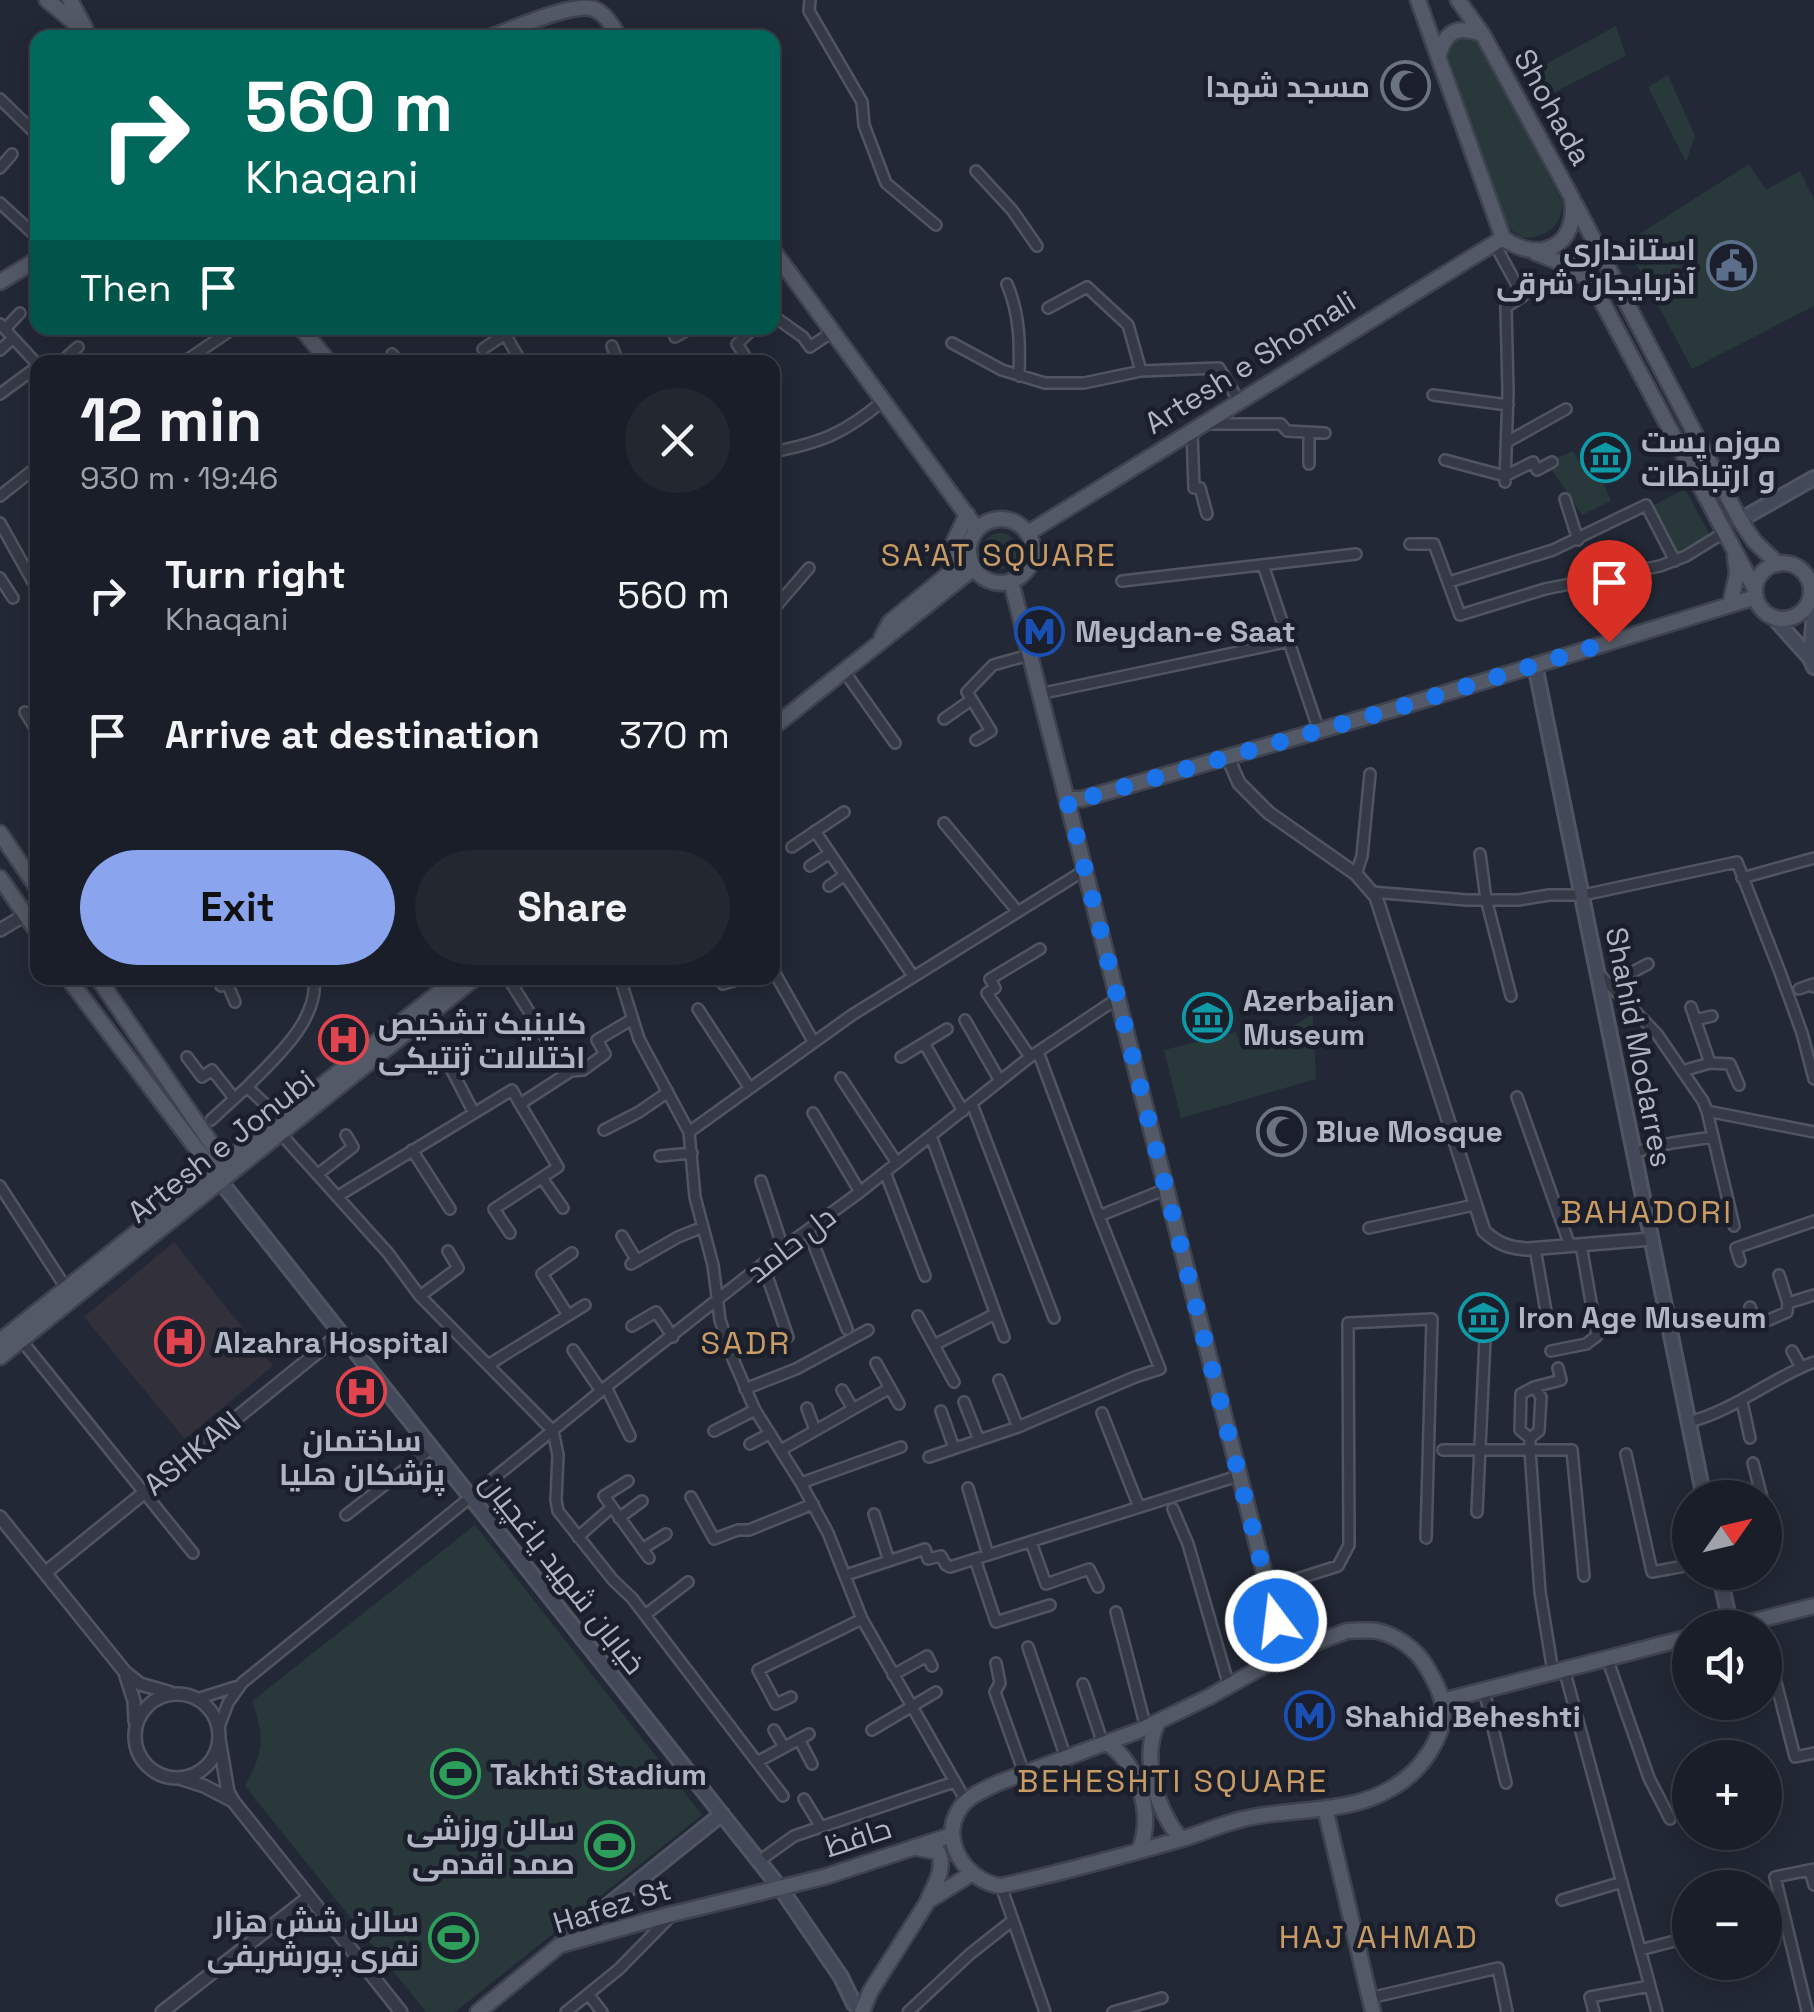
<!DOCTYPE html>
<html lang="en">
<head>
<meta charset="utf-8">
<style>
  :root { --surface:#1a1e28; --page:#232730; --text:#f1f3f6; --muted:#9fa2a8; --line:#383c45; --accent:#8aa4ee }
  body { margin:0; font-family:"Space Grotesk",Cairo,sans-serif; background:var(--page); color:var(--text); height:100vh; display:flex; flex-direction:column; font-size:38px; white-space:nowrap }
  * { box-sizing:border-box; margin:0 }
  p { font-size:32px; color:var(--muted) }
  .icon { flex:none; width:55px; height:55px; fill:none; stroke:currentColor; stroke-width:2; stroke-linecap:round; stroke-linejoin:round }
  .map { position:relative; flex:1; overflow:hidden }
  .panel { position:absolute; left:30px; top:355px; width:750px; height:630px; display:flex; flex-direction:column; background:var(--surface); border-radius:20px; box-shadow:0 5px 25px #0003,0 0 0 2px var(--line) }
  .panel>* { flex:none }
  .guide { position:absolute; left:30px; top:30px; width:750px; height:305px; border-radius:20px; box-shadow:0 5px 25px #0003,0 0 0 2px var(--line); background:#00695c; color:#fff; overflow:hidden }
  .needle { width:65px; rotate:56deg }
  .fabs { position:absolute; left:1672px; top:1480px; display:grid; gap:20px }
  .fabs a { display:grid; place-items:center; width:110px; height:110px; border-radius:50%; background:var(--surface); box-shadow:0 5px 25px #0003,0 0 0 2px var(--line); font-size:50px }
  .pin { position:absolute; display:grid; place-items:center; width:85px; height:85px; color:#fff; margin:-102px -42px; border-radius:50% 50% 50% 0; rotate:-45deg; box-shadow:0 0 10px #0007 }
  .pin .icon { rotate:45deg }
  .me { position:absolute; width:110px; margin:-55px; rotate:345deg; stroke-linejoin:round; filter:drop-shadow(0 0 8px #0008) }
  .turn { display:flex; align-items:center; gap:35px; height:210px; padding:0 50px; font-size:45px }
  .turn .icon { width:130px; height:130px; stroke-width:2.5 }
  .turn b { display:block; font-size:70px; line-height:85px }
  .then { display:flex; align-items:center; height:95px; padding:0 50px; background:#0003; gap:20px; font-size:38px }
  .round { display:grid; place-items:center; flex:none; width:105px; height:105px; border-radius:52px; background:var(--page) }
  .head { display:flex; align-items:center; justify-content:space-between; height:170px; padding:0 50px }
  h1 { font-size:60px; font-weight:600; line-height:75px }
  .action { display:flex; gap:20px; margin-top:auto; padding:20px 50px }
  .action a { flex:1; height:115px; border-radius:60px; background:var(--accent); color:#111; font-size:40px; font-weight:600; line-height:115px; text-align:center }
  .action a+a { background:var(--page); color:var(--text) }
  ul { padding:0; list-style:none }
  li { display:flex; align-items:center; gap:30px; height:140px; padding:0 50px }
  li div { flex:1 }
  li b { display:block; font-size:38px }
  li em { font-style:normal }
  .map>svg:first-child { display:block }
  .medical { fill:#32303b }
  .green { fill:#28383b }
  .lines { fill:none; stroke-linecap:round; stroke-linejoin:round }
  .minor-casing { stroke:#505561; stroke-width:14 }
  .tertiary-casing { stroke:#505561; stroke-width:16 }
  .secondary-casing { stroke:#505561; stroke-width:18 }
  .primary-casing { stroke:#3f4350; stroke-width:19 }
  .minor { stroke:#353a46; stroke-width:9 }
  .tertiary { stroke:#353a46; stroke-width:11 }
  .secondary { stroke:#444959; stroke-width:12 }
  .primary { stroke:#535966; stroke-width:14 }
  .route { stroke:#1a73e8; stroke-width:18; stroke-dasharray:0 32.4 }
  .labels { text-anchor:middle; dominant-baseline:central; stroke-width:9; stroke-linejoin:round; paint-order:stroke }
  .poi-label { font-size:30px; font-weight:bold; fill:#b0b5c3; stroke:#1b1f2b; text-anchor:start }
  .street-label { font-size:30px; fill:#b0b5c3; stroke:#1b1f2b }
  .neighbourhood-label { font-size:32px; letter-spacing:2.5px; fill:#c99c65; stroke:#1b1f2b }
</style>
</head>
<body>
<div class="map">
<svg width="1814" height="2012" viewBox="0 0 1814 2012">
  <rect width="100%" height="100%" fill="#222835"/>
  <!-- medical -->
  <path class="medical" d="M174,1242L273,1366L185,1439L84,1317Z"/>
  <!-- green -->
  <path class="green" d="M1616,26L1626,56L1549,95L1537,69Z
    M1466,34L1477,38L1563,203C1561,228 1545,238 1521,238L1509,228L1502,213L1447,51L1454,39Z
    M1668,75L1695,136L1686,162L1648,87Z
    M1749,164L1766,190L1800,171L1814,199V306L1692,369L1625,243Z
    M1573,451L1589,477L1599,474L1611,501L1582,515L1550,467L1558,457Z
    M1685,489L1711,537L1668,558L1644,510Z
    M982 551a18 18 0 1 1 36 0a18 18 0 1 1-36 0Z
    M1313,1014L1316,1079L1181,1118L1164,1050L1236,1032L1240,1046L1266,1042Z
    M475,1525L702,1815L455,2012H426L245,1786C264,1751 265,1738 252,1701Z"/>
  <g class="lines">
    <defs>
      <path id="minor" d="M810,0L809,11L862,102L864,125L886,183L936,225
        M0,99L38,136
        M0,168L12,154
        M976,171L1012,210L1037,246
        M0,203L38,238
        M1494,243L1523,296L1506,307L1508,392L1505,482
        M1007,284C1020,315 1020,344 1019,376
        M1048,308L1087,287L1128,325L1141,371
        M772,315L803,337L810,347L832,332
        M0,324L38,365
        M516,328L505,334L521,362
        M5,329L20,313
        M675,337L691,328
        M952,343L1002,370L1045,383H1084L1141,371L1219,368L1239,401
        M612,346L618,362
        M483,349L505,334
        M0,350L13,338
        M392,354L399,362
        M61,362L78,347
        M184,362L234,328
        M749,362L737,344L754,328
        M0,394L38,366
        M1433,395L1508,405
        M1206,424H1281L1287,431L1325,433
        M1192,431L1194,488H1200L1207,514
        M1309,432V464
        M1507,442L1566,409
        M772,452C821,443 845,433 883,401
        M1445,460L1505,476L1533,462L1537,470L1552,462
        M0,496L38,466
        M1565,499L1578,540
        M0,523L33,582
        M1410,544H1434L1460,615L1545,589L1660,566L1686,556L1725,532
        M1263,565L1319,731
        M0,578L13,598
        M1122,581L1356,554
        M1449,582L1553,550L1646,505L1675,561
        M772,611L809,568
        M844,671L895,743
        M1039,694L1290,641
        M25,712L38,733
        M944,719L971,700
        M976,740L991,731L967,692L993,665L1029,655
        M944,823L1018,912
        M815,831L913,976
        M792,847L844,812
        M1480,854L1486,899L1511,996
        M810,866L830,853
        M1356,874L1362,856L1370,774
        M1742,878L1814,858
        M829,886L845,875
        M1372,892L1467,900H1519L1549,895H1583L1737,862L1780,972L1802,1033L1814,1079
        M772,968L813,1041
        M1599,974L1657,1034L1703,1101L1707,1111L1814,1132
        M218,978L221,986L241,978
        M508,978L562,1064
        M620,978L639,1039L689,1132L695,1197L713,1265L720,1320L733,1359L755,1410L801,1483L828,1533L862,1619L966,1801
        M227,983L235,1002
        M723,984L743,978
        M1610,984L1648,964
        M1799,989L1813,984L1814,987
        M1691,1007L1710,1063
        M698,1009L749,1087
        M965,1020L1000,1081
        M1695,1020L1712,1016
        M947,1029L924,1043L963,1111
        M187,1057L202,1077L212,1070L234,1098
        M901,1057L924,1043
        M1030,1057L987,993L995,988L990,979L1040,949
        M447,1061L474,1113
        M1682,1071L1710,1063L1730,1064L1739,1085
        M841,1078L897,1163
        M1517,1097L1570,1246
        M972,1104L1054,1318
        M1707,1111L1734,1226
        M813,1113L860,1192
        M280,1118L247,1087C275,1058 319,1021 314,978
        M211,1120L247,1087
        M604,1130L639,1112L668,1092
        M689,1132L852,1015L1085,870
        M281,1134L388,1253L420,1296L553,1431L558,1455L556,1500L558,1511L613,1580L632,1598L783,1796
        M931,1136L1004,1337
        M412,1150L450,1209
        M1635,1152L1672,1143L1713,1137
        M660,1156L692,1153
        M885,1172L925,1276
        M318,1174L353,1147L346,1135
        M542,1178L563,1208
        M761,1181L783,1248
        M0,1186L66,1288
        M338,1196L512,1090L520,1104L571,1071L583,1070L605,1054L597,1040L631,1020
        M1099,1216L1166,1189
        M1369,1228L1474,1205
        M808,1230L847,1329
        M510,1233L494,1209L558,1167L520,1104
        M622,1236L637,1261
        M1535,1248L1548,1323
        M1740,1261L1736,1248L1814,1221
        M631,1264L678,1237L703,1227
        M763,1264L788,1337
        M1779,1275L1788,1303
        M420,1296L458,1268L448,1251
        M1750,1307L1757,1325L1787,1312L1788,1303L1814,1295
        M568,1315L542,1274L572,1253
        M918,1316L954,1382
        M632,1326L656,1312L673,1337
        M21,1340L193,1553
        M934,1345L995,1314
        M573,1350L601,1391
        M1551,1351L1586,1344L1597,1336L1581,1245
        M1792,1351L1801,1367
        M876,1363L899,1404
        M488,1365L585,1305
        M999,1380L1018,1427
        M606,1387L630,1436
        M1534,1387L1541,1397L1539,1431L1530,1438V1450L1540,1592L1553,1672
        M745,1389L796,1369L868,1330
        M842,1390L853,1409
        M964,1402L979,1440
        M1742,1402L1750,1438
        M807,1408L815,1430
        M941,1411L954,1448
        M1102,1413L1139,1507
        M1689,1422C1735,1410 1770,1379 1814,1362
        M714,1431L755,1410
        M1530,1438L1520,1430L1521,1394L1534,1387L1561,1380L1558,1368
        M750,1444L769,1434
        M781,1450L890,1388
        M1443,1450H1572L1584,1576
        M1626,1454L1652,1572L1690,1565
        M929,1457L1018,1427L1135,1377L1160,1369L1099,1216L1038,1052
        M1753,1463L1762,1498
        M801,1483L901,1447
        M968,1488L988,1555
        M691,1497L714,1539L738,1530H749L813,1504
        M612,1507L604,1496L628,1481
        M1173,1509L1188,1544L1229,1686
        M1477,1512L1485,1339
        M1765,1512L1772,1542L1769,1546H1765
        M874,1514L889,1561
        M346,1515L432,1448
        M619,1518L642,1501
        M578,1537L612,1507L649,1558
        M1031,1542L1046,1584L1089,1569L1098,1587
        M642,1549L666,1534
        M975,1559L996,1622L1050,1605
        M846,1575L925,1549L928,1559L941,1556L946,1565L950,1567L1238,1476
        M1268,1588L1338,1566L1349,1545L1348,1323L1432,1319L1426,1538
        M1116,1612L1146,1728
        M645,1615L688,1582
        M1765,1639L1795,1757L1814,1753
        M1028,1647L1066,1758
        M1607,1658L1649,1778L1670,1819
        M996,1663L1000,1683L995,1692L1024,1773
        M1564,1669L1657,2012
        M893,1675L927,1656L932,1666
        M1083,1684L1103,1744
        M1484,1690L1506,1783
        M791,1697L776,1704L758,1670L862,1619
        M197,1699L235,1687
        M219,1727L228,1703L242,1683L606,1387L783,1248L860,1192L1030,1057L1118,998
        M774,1730L784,1747
        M872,1730L936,1692
        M799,1739L812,1764
        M757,1762L809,1734
        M804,1799L821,1827
        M759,1861L794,1836L954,1782
        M1810,1870L1814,1885
        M1001,1886L1045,2012
        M1562,1900L1622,1882
        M1640,1950L1690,1937
        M588,1994L602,2012
        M1370,1998L1498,1968L1507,2012
        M1807,2010L1775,1877L1814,1869
        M566,2012L619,1969L671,1916
        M908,2012L970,1954L1012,1921
        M1113,2012L1162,1998
        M1594,2012L1590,1997L1650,1986"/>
      <path id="tertiary" d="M1228,758L1239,783L1269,813L1356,874L1376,897L1484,1231C1498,1244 1509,1248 1528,1249L1652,1239
        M0,930L25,915
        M0,1517L125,1672L140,1684L171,1693
        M45,1573L340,1334
        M126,1676L134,1701L135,1721
        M135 1736a42 42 0 1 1 84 0a42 42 0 1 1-84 0Z
        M219,1739L228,1792L233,1801L401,2012
        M182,1779L204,1786L233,1801
        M162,2012L309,1897"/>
      <path id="secondary" d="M1740,520L1814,478
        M1774,618L1810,658L1814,667
        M1810,658L1814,615
        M1535,665L1704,1498
        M221,1182L781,1889L841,1977L854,2004
        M1719,1572L1731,1627
        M561,1943L722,1814"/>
      <path id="primary" d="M47,0L88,34
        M70,0L85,28
        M1418,0L1503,238C1540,265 1579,246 1572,198L1483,35L1458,0
        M488,38C510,30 575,1 594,9C606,14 613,27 620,38
        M1439,54C1447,29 1458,26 1482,34
        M1575,204L1740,520L1754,541L1778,564
        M772,249L977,529
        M1536,253L1574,268L1592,283L1755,589
        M1576,269V263L1583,252H1596L1601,256
        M0,282L38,259
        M301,328L329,362
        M969 551a32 32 0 1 1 64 0a32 32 0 1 1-64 0Z
        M1028,533L1503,238
        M1755 591a28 28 0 1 1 56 0a28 28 0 1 1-56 0Z
        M1011,581L1285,1654
        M1730,605L1737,574L1735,557
        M882,637L890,622L957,567L954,542L967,514
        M772,728L974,568
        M1067,799H1082L1394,709L1756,597
        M0,833L38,889
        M0,878L38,933
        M68,978L218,1177
        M98,978L230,1171
        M0,1341L457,978
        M0,1357L475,978
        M1727,1628L1814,1606
        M1347,1631C1356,1631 1368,1629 1377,1631C1396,1635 1416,1649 1426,1666C1432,1676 1439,1688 1442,1700C1449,1735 1420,1772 1392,1788C1348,1815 1291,1807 1243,1819C1221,1824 1200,1834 1178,1840C1119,1857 1060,1873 1001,1886C967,1882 939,1841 959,1810C967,1796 984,1790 998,1783L1138,1731L1209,1697L1285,1654Z
        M1442,1701L1690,1637
        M1158,1722C1140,1757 1157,1811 1181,1839
        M1107,1743C1138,1763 1155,1816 1139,1850
        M1325,1808L1373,2012
        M917,1848L938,1852C946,1868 935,1884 928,1900
        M478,2012L560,1945L672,1914L824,1877L952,1835
        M862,2012L870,1992L928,1901L971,1874"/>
    </defs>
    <!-- minor casing -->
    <use href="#minor" class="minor-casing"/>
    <!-- tertiary casing -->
    <use href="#tertiary" class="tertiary-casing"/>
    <!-- secondary casing -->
    <use href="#secondary" class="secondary-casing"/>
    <!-- primary casing -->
    <use href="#primary" class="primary-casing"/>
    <!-- minor -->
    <use href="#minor" class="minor"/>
    <!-- tertiary -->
    <use href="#tertiary" class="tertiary"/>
    <!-- secondary -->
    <use href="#secondary" class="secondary"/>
    <!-- primary -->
    <use href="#primary" class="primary"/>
  </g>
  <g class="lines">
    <!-- route -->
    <path class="route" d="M1276,1621L1067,799H1082L1394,709L1609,642"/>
  </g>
  <!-- icons -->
  <defs>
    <symbol id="mosque-ring" viewBox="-11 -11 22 22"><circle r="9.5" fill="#1b1f2b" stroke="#6b7280" stroke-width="1.5"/><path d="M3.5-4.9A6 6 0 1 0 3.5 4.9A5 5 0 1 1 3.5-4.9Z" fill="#6b7280"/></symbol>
    <symbol id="civic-ring" viewBox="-11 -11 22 22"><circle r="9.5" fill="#1b1f2b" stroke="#5c6f8a" stroke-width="1.5"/><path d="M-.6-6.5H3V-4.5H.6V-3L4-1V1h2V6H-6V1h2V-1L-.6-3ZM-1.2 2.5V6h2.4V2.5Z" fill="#5c6f8a"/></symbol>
    <symbol id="museum-ring" viewBox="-11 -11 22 22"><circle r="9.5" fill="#1b1f2b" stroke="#0f9aa8" stroke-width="1.5"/><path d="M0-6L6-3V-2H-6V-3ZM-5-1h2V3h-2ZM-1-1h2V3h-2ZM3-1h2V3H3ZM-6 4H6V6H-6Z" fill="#0f9aa8"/></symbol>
    <symbol id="metro-ring" viewBox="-11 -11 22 22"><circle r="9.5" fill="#1b1f2b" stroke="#1a4fb4" stroke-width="1.5"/><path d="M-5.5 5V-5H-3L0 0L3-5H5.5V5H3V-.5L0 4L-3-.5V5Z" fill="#1a4fb4"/></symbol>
    <symbol id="hospital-ring" viewBox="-11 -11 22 22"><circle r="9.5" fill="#1b1f2b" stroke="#e0444e" stroke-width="1.5"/><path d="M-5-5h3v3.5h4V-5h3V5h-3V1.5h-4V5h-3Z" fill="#e0444e"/></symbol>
    <symbol id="stadium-ring" viewBox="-11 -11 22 22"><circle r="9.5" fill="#1b1f2b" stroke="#2e9e5b" stroke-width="1.5"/><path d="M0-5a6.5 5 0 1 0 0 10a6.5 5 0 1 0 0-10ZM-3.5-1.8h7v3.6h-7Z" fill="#2e9e5b"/></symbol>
  </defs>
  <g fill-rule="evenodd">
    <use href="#mosque-ring" x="1378" y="58" width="55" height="55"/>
    <use href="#civic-ring" x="1704" y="238" width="55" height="55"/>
    <use href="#museum-ring" x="1578" y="430" width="55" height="55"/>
    <use href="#metro-ring" x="1012" y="604" width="55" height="55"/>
    <use href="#museum-ring" x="1180" y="990" width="55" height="55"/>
    <use href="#hospital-ring" x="316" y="1012" width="55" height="55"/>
    <use href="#mosque-ring" x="1254" y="1104" width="55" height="55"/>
    <use href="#museum-ring" x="1456" y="1290" width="55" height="55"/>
    <use href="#hospital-ring" x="152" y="1314" width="55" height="55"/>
    <use href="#hospital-ring" x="334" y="1364" width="55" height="55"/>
    <use href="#metro-ring" x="1282" y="1688" width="55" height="55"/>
    <use href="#stadium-ring" x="428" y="1746" width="55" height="55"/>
    <use href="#stadium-ring" x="582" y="1818" width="55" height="55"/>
    <use href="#stadium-ring" x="426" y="1910" width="55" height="55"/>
  </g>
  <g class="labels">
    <!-- poi labels -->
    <g class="poi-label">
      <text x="1370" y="86" text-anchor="end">مسجد شهدا</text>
      <text x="1696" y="249" text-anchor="end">استانداری<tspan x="1696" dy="34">آذربایجان شرقی</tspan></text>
      <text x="1641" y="441">موزه پست<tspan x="1641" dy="34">و ارتباطات</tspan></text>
      <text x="1075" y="631">Meydan-e Saat</text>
      <text x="1243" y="1000">Azerbaijan<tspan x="1243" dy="34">Museum</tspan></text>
      <text x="378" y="1023">کلینیک تشخیص<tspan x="378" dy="34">اختلالات ژنتیکی</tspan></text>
      <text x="1316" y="1131">Blue Mosque</text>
      <text x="1518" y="1317">Iron Age Museum</text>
      <text x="214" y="1342">Alzahra Hospital</text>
      <text x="362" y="1440" text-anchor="middle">ساختمان<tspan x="362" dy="34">پزشکان هلیا</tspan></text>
      <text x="1345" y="1716">Shahid Beheshti</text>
      <text x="490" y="1774">Takhti Stadium</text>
      <text x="575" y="1829" text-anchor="end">سالن ورزشی<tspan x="575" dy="34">صمد اقدمی</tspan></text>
      <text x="419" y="1921" text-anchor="end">سالن شش هزار<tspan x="419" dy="34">نفری پورشریفی</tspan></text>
    </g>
    <!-- street labels -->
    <g class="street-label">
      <text transform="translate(1553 107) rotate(61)">Shohada</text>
      <text transform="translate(1250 362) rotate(-32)">Artesh e Shomali</text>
      <text transform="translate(1639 1047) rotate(79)">Shahid Modarres</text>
      <text transform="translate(221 1146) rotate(-38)">Artesh e Jonubi</text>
      <text transform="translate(791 1244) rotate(-38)">دل حامد</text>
      <text transform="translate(192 1453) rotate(-39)">ASHKAN</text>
      <text transform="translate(563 1573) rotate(52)">خیابان شهید یاغچیان</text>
      <text transform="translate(858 1837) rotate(-18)">حافظ</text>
      <text transform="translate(612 1906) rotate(-17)">Hafez St</text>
    </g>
    <!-- neighbourhood labels -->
    <g class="neighbourhood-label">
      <text x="999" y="555">SA'AT SQUARE</text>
      <text x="1647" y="1212">BAHADORI</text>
      <text x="746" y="1343">SADR</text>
      <text x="1173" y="1781">BEHESHTI SQUARE</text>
      <text x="1379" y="1937">HAJ AHMAD</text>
    </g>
  </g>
</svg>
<div class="fabs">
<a><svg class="needle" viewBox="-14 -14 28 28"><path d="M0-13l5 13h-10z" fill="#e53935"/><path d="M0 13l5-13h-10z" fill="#9fa2a8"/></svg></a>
<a><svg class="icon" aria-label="sound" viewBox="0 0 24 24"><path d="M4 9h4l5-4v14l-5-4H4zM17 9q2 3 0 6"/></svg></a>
<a>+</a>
<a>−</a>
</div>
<div class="pin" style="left:1609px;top:642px;background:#d93025"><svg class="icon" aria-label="arrive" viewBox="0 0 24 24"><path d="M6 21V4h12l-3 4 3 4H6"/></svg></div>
<svg class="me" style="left:1276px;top:1621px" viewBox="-20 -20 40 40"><circle r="17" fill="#1a73e8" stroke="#fff" stroke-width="3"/><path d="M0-11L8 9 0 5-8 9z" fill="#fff"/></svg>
<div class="guide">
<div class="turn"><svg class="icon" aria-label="right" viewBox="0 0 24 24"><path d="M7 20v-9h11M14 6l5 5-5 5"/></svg><div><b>560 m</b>Khaqani</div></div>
<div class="then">Then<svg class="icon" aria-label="arrive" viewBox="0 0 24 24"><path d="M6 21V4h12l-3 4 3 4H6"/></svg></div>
</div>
<section class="panel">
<div class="head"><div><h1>12 min</h1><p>930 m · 19:46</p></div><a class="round"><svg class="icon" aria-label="close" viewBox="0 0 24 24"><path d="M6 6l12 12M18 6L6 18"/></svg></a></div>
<ul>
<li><svg class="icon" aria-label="right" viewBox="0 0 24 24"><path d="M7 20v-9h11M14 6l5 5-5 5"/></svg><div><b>Turn right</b><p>Khaqani</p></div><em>560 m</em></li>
<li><svg class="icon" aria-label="arrive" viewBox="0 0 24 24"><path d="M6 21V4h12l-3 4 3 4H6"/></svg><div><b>Arrive at destination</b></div><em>370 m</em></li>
</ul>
<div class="action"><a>Exit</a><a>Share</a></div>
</section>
</div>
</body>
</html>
